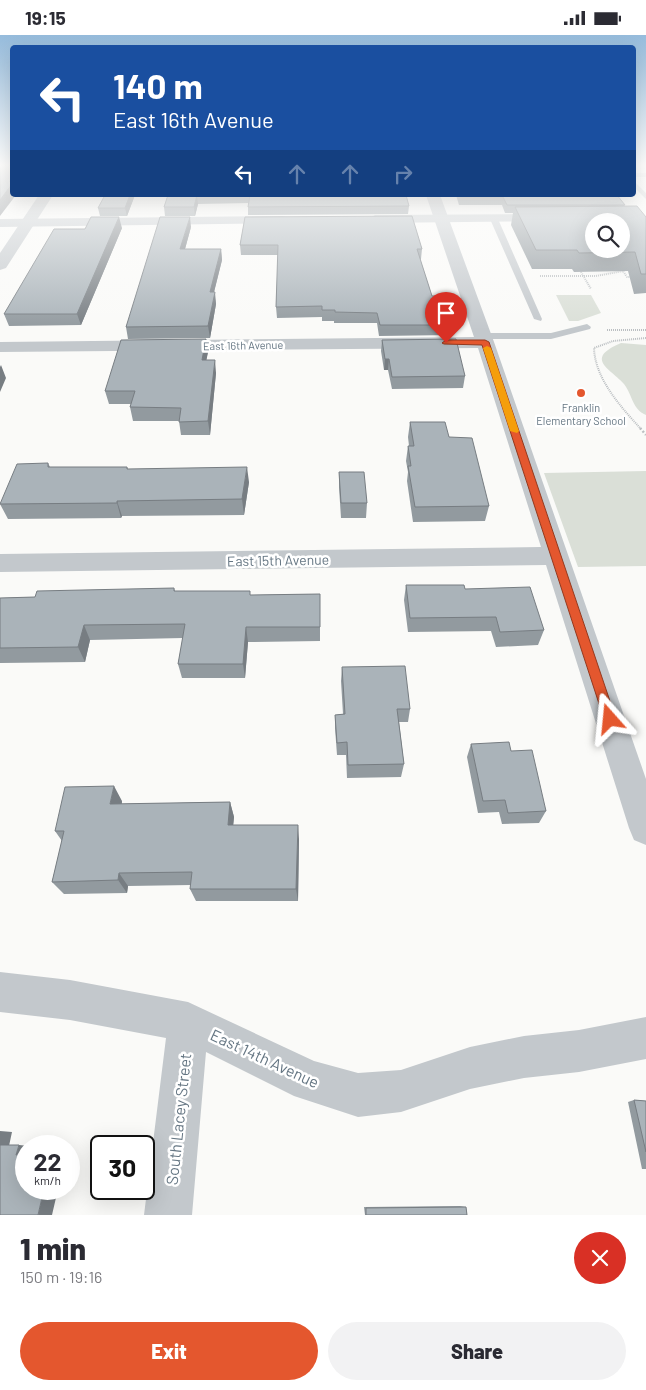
<!DOCTYPE html>
<html lang="en">
<head>
<meta charset="utf-8">
<style>
  :root { --surface:#fff; --page:#f2f2f3; --text:#2b2b33; --muted:#7c7c81; --accent:#e4572e }
  body { margin:0; font-family:Barlow,sans-serif; background:var(--page); color:var(--text); height:100vh; display:flex; flex-direction:column; font-size:19px; white-space:nowrap }
  * { box-sizing:border-box; margin:0 }
  p { font-size:16px; color:var(--muted) }
  .icon { flex:none; width:28px; height:28px; fill:none; stroke:currentColor; stroke-width:2; stroke-linecap:round; stroke-linejoin:round }
  .map { position:relative; height:1180px; overflow:hidden }
  .side { display:flex; flex-direction:column; background:var(--surface); flex:1 }
  .side>* { flex:none }
  .hud { position:absolute; left:10px; top:10px; width:626px; height:152px; border-radius:5px; box-shadow:0 5px 20px #0002; background:#1a4fa0; color:#fff; overflow:hidden }
  .buttons { position:absolute; left:585px; top:178px; display:grid; gap:10px }
  .buttons a { display:grid; place-items:center; width:45px; height:45px; border-radius:50%; background:var(--surface); box-shadow:0 5px 20px #0002; font-size:25px }
  .speed { position:absolute; left:15px; top:1100px; display:flex; gap:10px; font-size:25px; font-weight:700; text-align:center }
  .speed>* { display:grid; place-content:center; width:65px; height:65px; border-radius:50%; background:var(--surface); box-shadow:0 5px 20px #0002; line-height:1 }
  .speed small { font-size:12px; font-weight:400 }
  .speed .limit { border:2px solid #111; border-radius:8px; background:#fff; color:#111 }
  .pin { position:absolute; display:grid; place-items:center; width:42px; height:42px; color:#fff; margin:-51px -21px; border-radius:50% 50% 50% 0; rotate:-45deg; box-shadow:0 0 5px #0007 }
  .pin .icon { rotate:45deg }
  .me { position:absolute; width:55px; margin:-28px; rotate:342deg; stroke-linejoin:round; filter:drop-shadow(0 0 4px #0008) }
  .turn { display:flex; align-items:center; gap:18px; height:105px; padding:0 20px; font-size:22px }
  .turn .icon { width:65px; height:65px; stroke-width:2.5 }
  .turn b { display:block; font-size:35px; line-height:42px }
  .lanes { display:flex; align-items:center; height:48px; padding:0 20px; background:#0003; justify-content:center; gap:25px; direction:ltr }
  .lanes .off { opacity:.35 }
  .round { display:grid; place-items:center; flex:none; width:52px; height:52px; border-radius:26px; background:var(--page) }
  .headline { display:flex; align-items:center; justify-content:space-between; height:85px; padding:0 20px }
  h1 { font-size:30px; font-weight:800; line-height:38px }
  .cta { display:flex; gap:10px; margin-top:auto; padding:10px 20px }
  .cta a { flex:1; height:58px; border-radius:30px; background:var(--accent); color:#fff; font-size:20px; font-weight:800; line-height:58px; text-align:center }
  .cta a+a { background:var(--page); color:var(--text) }
  .status { display:flex; justify-content:space-between; align-items:center; height:35px; padding:0 25px; background:var(--surface); direction:ltr }
  .status svg { height:14px; fill:currentColor }
  .map>svg:first-child { display:block }
  .green { fill:#dadfd7 }
  .lines { fill:none; stroke-linecap:round; stroke-linejoin:round }
  .path-far1 { stroke:#bbbfc2; stroke-width:2; stroke-dasharray:1 1; stroke-linecap:butt }
  .path { stroke:#bbbfc2; stroke-width:2.5; stroke-dasharray:2 2; stroke-linecap:butt }
  .service { fill:#c3c8cc; fill-rule:evenodd }
  .minor { fill:#c3c8cc; fill-rule:evenodd }
  .tertiary { fill:#c3c8cc; fill-rule:evenodd }
  .wall { fill:#929a9f }
  .shaded-wall { fill:#777d82 }
  .building { fill:#aab3b9; stroke:#777d82; fill-rule:evenodd }
  .route { fill:#e4572e; stroke:#94391e }
  .slow { fill:#f59e0b }
  .poi-dot { fill:#e4572e; stroke:#fff; stroke-width:2 }
  .labels { text-anchor:middle; dominant-baseline:central; stroke-width:5; stroke-linejoin:round; paint-order:stroke }
  .far-street-label { font-size:11px; fill:#657683; stroke:#fff }
  .far-poi-label { font-size:11px; fill:#657683; stroke:#fff }
  .street-label { font-size:14px; fill:#657683; stroke:#fff }
  .near-street-label { font-size:16px; fill:#657683; stroke:#fff }
</style>
</head>
<body>
<div class="status"><b>19:15</b><svg viewBox="0 0 49 12"><path d="M0 12V9h3v3zM5 12V6h3v6zM10 12V3h3v9zM15 12V0h3v12zM26 1h20v11H26zM47 4h2v5h-2z"/></svg></div>
<div class="map">
<svg width="646" height="1180" viewBox="0 0 646 1180">
  <rect width="100%" height="100%" fill="#fafaf8"/>
  <!-- green -->
  <path class="green" d="M556,260H591L601,278L578,286H569Z
    M621,308L646,310V380C632,374 633,361 624,349C611,334 583,324 621,308Z
    M646,436V531L578,532L544,438Z"/>
  <g class="lines">
    <!-- path-far1 -->
    <path class="path-far1" d="M581,237L591,254
      M540,241H596L623,236L627,242H630
      M607,295H646
      M641,394C621,372 595,344 594,313L613,306L646,303"/>
    <!-- path -->
    <path class="path" d="M640,393L646,400"/>
    <!-- service -->
    <path class="service" d="M634,138H646V142H634Z
      M634,146L646,158V164L634,152Z
      M494,182L498,184L542,284L541,286L534,284L490,184Z
      M587,289L591,292L590,294L551,304H483L479,301L483,298H551Z"/>
    <!-- minor -->
    <path class="minor" d="M39,160H53L6,233L0,235V218Z
      M426,160H440L494,307L646,744V810L634,805L629,793L546,530L0,537V519L541,512L478,313L0,317V307L474,302Z
      M0,937L70,945L188,967L314,1026L358,1038L401,1035L470,1012L524,1001L579,995L646,982V1024L579,1037L524,1043L470,1054L401,1077L358,1082L294,1061L206,1017L192,1180H144L166,1003L70,985L0,977Z"/>
    <!-- tertiary -->
    <path class="tertiary" d="M550,179L555,180L557,183L555,186L375,188L368,184L375,180Z
      M282,181L287,182L289,185L287,188L0,192V184Z"/>
  </g>
  <!-- wall -->
  <path class="wall" d="M105,160H135L127,181H100L98,173Z
    M168,160H406L409,171L408,179L248,180V168L198,169L195,181H165L164,172Z
    M456,160H617L625,170L624,171L646,182V258L634,259L628,236L574,237L572,234H532L511,190L513,178H505L502,170H459Z
    M245,182L422,214L421,224H420L432,261L453,290L451,300L379,301L377,288H334V286H322V282L277,283L276,272L278,220H241L240,210Z
    M191,192L185,214H221L222,225L214,257L216,269L210,303L128,304L126,292Z
    M122,193L81,290L9,291L4,279L85,194Z
    M206,304L208,317L206,325L216,338L210,400H181L179,386H133L130,372L131,369H109L105,356Z
    M382,305L465,341L463,353L392,354L388,335H384L381,316Z
    M410,387L449,402L489,471L485,486L413,487L407,446L408,437L406,426L408,411H409L408,402Z
    M48,428L50,432H127L128,434L249,447L244,480L122,481L121,483L8,484L0,469Z
    M339,437L367,468L366,483H341L339,452Z
    M406,550L544,595L538,610L496,612L491,596L408,597L404,565Z
    M174,553L175,556H250V560L320,559V606L248,607L245,643H182L178,629L183,603L90,605L85,627L0,628V563L35,562Z
    M342,632L410,674L408,687H399L404,729L401,742L347,743L346,720H337L335,693V680L343,679L341,646Z
    M471,709L511,716L546,776L539,788L502,789L499,777L478,778L467,722Z
    M122,766V769L230,767L234,782L233,790L299,804L298,866H196L190,854L191,850L128,851L127,858L64,859L52,847L62,806L55,796Z
    M634,1065L646,1066V1134H642L628,1067Z
    M460,1171L466,1172L467,1180H365L364,1172Z"/>
  <!-- shaded-wall -->
  <path class="shaded-wall" d="M12,143V160H16L0,181V165L10,147Z
    M130,160H135L127,181L125,173Z
    M197,160L198,169L195,181L194,172Z
    M119,182L122,193L81,290L77,279Z
    M190,182L191,192L182,225L180,214Z
    M221,214L222,225L211,269L210,257Z
    M215,257L216,269L210,303L208,291Z
    M206,304L208,317L204,338L202,325Z
    M385,324H389L388,335H384Z
    M215,325L216,338L210,400L208,386Z
    M1,330L6,343L0,357V332Z
    M247,432L249,447L244,480L242,464Z
    M117,466L122,481L121,483L117,468Z
    M84,590L90,605L85,627L78,612Z
    M246,592L248,607L245,643L243,629Z
    M114,751L122,766L119,784L110,769Z
    M230,767L234,782L232,804L228,790Z
    M298,790L299,804L298,866L296,854Z
    M119,838L128,851L127,858L118,845Z
    M0,1096L12,1097L9,1111L0,1110Z
    M19,1110L29,1111H26V1120H16Z
    M44,1154H58L52,1180H38Z"/>
  <!-- building -->
  <path class="building" d="M0,130H12V143L10,147H12V149L0,165Z
    M105,160H130L125,173H98Z
    M168,160H406L409,171L248,172L250,160H197L194,172H164Z
    M460,160H617L625,170H507L503,162H460Z
    M637,171L646,182V239H641L635,217L579,218L577,215H536L515,172ZM594,186H621V214H594Z
    M412,181L422,214H417L432,261H446L453,290H380L377,278L335,277V275H322V271L276,272L278,210H240L245,182Z
    M91,182H119L77,279H4L54,194H85Z
    M160,182H190L180,214H221L210,257H215L208,291L126,292Z
    M206,304L202,325H215L208,386L179,387L181,373L130,372L135,356H105L121,305Z
    M456,304L465,341L392,342L389,324H385L382,305Z
    M410,387H445L449,402L472,403L489,471L415,472L408,431H411L408,411H414Z
    M48,428V432H127V434L247,432L242,464L117,466V468L0,469L17,429Z
    M339,437H364L367,468H341Z
    M406,550H464L465,554L530,552L544,595L500,597L496,582L410,583Z
    M174,553V556H250V560L320,559V592H246L243,629H178L185,589L84,590L78,612L0,613V563L35,562L37,556Z
    M405,631L410,674H397L404,729L348,730L347,707L337,708L335,680L345,679L342,632Z
    M509,707L511,716L532,715L546,776L508,778L505,765L483,766L471,709Z
    M114,751L110,769L230,767L228,790H298L296,854H190L192,837L119,838L118,845L52,847L64,796H55L65,752Z
    M634,1065L646,1066V1117Z
    M0,1110H19L16,1120H26V1154H44L38,1180H0Z
    M466,1172L467,1180H366V1173Z"/>
  <!-- sky -->
  <linearGradient id="sky" x2="0" y2="1"><stop stop-color="#96bcdc"/><stop offset="0.44" stop-color="#fdfdfc"/><stop offset="1" stop-color="#fdfdfc" stop-opacity="0"/></linearGradient>
  <rect width="646" height="295" fill="url(#sky)"/>
  <!-- route -->
  <path class="route" d="M446,305H485L489,307L616,684L614,688L610,690L604,684L482,310L444,309L442,308Z"/>
  <!-- slow -->
  <path class="slow" d="M487,311L491,313L519,396L517,398L510,396L483,313Z"/>
  <!-- markers -->
  <circle class="poi-dot" cx="581" cy="358" r="5"/>
  <g class="labels">
    <!-- far-street labels -->
    <g class="far-street-label">
      <text transform="translate(243 310) rotate(-1)">East 16th Avenue</text>
    </g>
    <!-- far-poi labels -->
    <g class="far-poi-label">
      <text x="581" y="372">Franklin<tspan x="581" dy="13">Elementary School</tspan></text>
    </g>
    <!-- street labels -->
    <g class="street-label">
      <text transform="translate(278 525) rotate(-1)">East 15th Avenue</text>
    </g>
    <!-- near-street labels -->
    <g class="near-street-label">
      <text transform="translate(265 1023) rotate(25)">East 14th Avenue</text>
      <text transform="translate(178 1084) rotate(-84)">South Lacey Street</text>
    </g>
  </g>
</svg>
<div class="buttons">
<a><svg class="icon" aria-label="search" viewBox="0 0 24 24"><circle cx="10" cy="10" r="6"/><path d="M15 15l6 6"/></svg></a>
</div>
<div class="speed"><div>22<small>km/h</small></div><div class="limit">30</div></div>
<div class="pin" style="left:446px;top:308px;background:#d93025"><svg class="icon" aria-label="arrive" viewBox="0 0 24 24"><path d="M6 21V4h12l-3 4 3 4H6"/></svg></div>
<svg class="me" style="left:610px;top:684px" viewBox="-20 -20 40 40"><path d="M0-17L14 15 0 8-14 15z" fill="#e4572e" stroke="#fff" stroke-width="4"/></svg>
<div class="hud">
<div class="turn"><svg class="icon" aria-label="left" viewBox="0 0 24 24"><path d="M17 20v-9H6M10 6l-5 5 5 5"/></svg><div><b>140 m</b>East 16th Avenue</div></div>
<div class="lanes"><svg class="icon" aria-label="left" viewBox="0 0 24 24"><path d="M17 20v-9H6M10 6l-5 5 5 5"/></svg><svg class="icon off" aria-label="ahead" viewBox="0 0 24 24"><path d="M12 20V5M6 11l6-6 6 6"/></svg><svg class="icon off" aria-label="ahead" viewBox="0 0 24 24"><path d="M12 20V5M6 11l6-6 6 6"/></svg><svg class="icon off" aria-label="right" viewBox="0 0 24 24"><path d="M7 20v-9h11M14 6l5 5-5 5"/></svg></div>
</div>
</div>
<section class="side">
<div class="headline"><div><h1>1 min</h1><p>150 m · 19:16</p></div><a class="round" style="background:#d93025;color:#fff"><svg class="icon" aria-label="close" viewBox="0 0 24 24"><path d="M6 6l12 12M18 6L6 18"/></svg></a></div>
<div class="cta"><a>Exit</a><a>Share</a></div>
</section>
</body>
</html>
